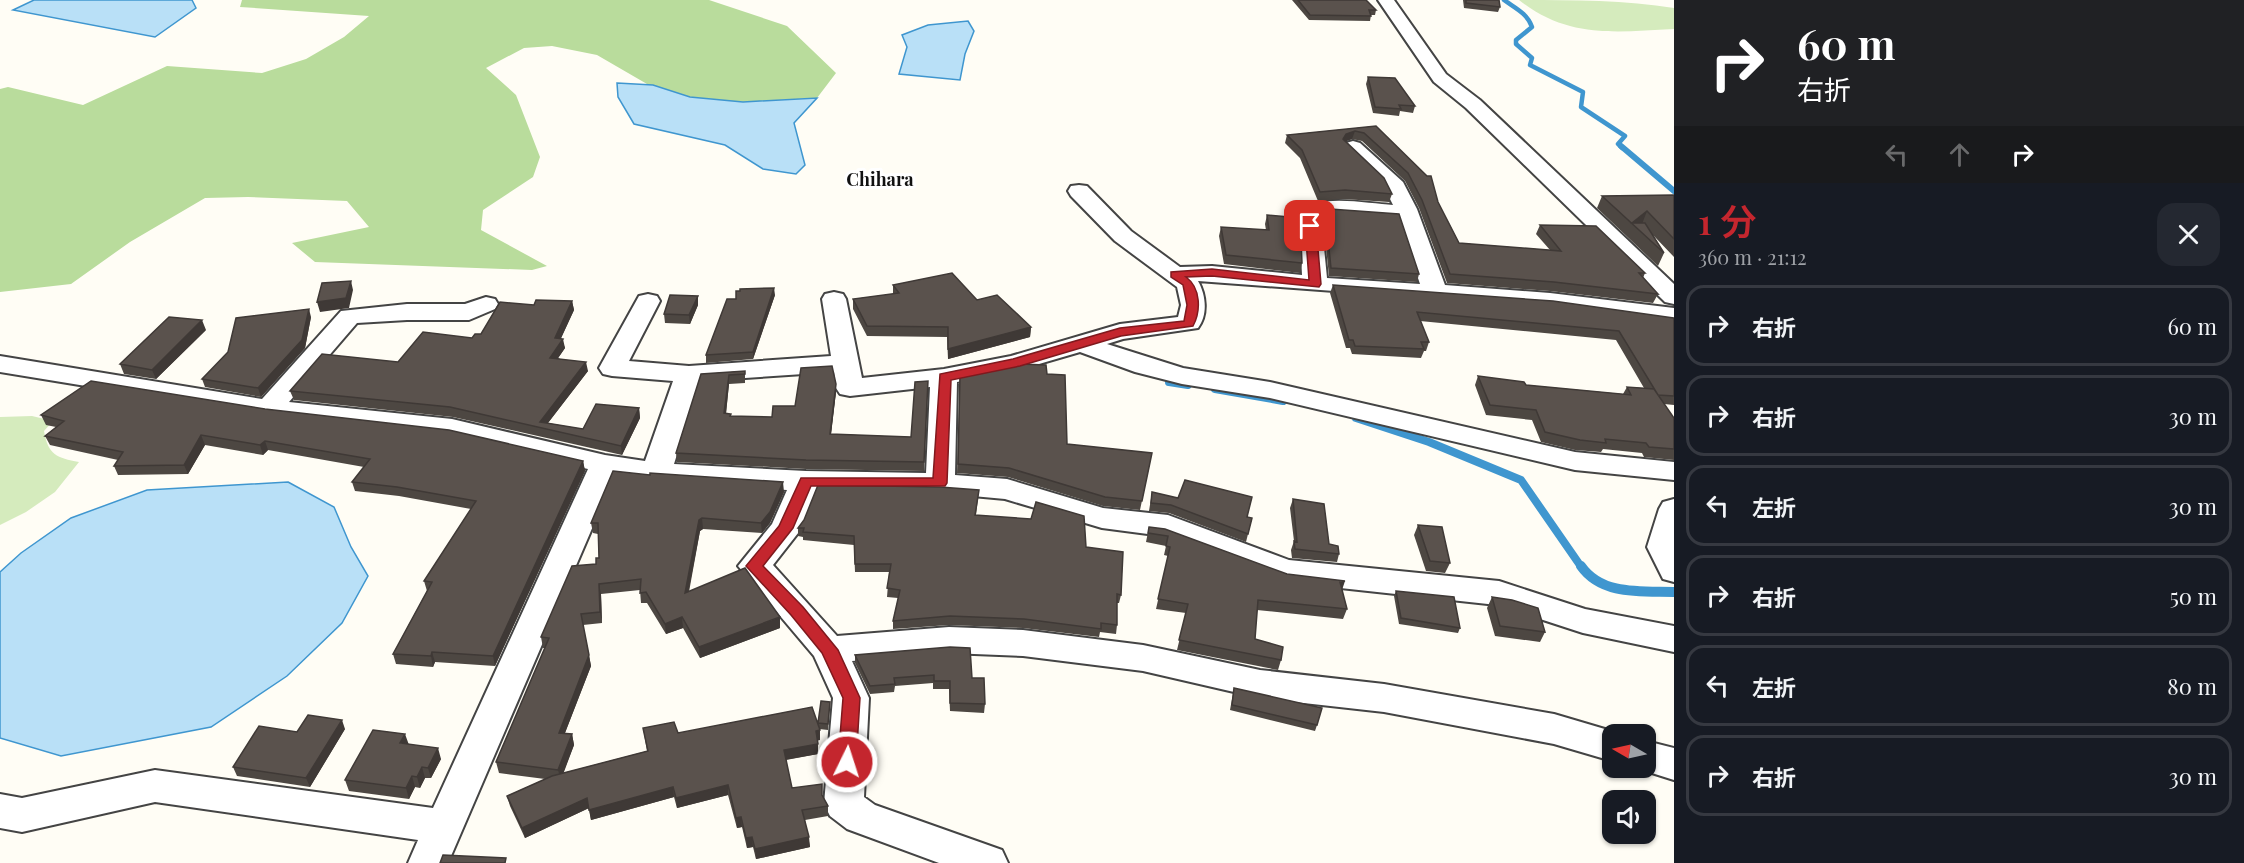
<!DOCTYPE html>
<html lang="ja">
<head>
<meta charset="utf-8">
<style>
  :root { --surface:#171b24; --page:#242831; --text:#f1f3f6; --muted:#9ea1a6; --line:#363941; --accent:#c4262e }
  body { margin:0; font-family:"Playfair Display","Noto Sans JP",serif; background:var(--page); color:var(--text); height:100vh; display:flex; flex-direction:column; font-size:22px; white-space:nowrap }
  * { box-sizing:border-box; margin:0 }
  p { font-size:20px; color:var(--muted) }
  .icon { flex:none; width:33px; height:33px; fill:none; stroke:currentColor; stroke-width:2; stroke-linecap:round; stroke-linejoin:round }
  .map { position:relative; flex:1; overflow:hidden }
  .details { display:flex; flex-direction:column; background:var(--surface); width:570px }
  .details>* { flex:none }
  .hud { background:#202124; color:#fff; overflow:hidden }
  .needle { width:39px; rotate:279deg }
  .controls { position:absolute; left:1602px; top:724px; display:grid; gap:12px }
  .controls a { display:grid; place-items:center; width:54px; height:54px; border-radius:12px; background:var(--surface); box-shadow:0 2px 4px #0004; font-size:30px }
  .pin { position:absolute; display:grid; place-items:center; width:51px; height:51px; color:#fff; margin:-26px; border-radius:12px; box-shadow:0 3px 9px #0006 }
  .me { position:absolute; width:66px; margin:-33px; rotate:4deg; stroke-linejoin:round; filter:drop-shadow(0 0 4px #0008) }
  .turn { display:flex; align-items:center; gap:21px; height:126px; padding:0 24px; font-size:27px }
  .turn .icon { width:78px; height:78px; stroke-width:2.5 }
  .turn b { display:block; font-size:42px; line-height:51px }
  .lanes { display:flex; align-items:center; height:57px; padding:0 24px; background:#0003; justify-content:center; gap:30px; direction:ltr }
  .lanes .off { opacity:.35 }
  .round { display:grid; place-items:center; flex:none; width:63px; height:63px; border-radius:18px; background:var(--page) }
  .overview { display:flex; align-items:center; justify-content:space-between; height:102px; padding:0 24px }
  h1 { font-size:36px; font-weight:600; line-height:45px; color:var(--accent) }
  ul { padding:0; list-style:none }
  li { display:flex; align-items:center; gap:18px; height:81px; margin:0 12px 9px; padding:0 12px; border:3px solid var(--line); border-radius:18px }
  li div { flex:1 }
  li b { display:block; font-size:22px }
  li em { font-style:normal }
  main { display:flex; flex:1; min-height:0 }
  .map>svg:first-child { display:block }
  .green { fill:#d5ebbd }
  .forest { fill:#b9dc9c }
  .water { fill:#b9e0f7; stroke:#3f96cf; stroke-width:1.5 }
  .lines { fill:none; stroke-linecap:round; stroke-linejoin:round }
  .stream-far3 { stroke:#3f96cf; stroke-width:4.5 }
  .stream-far2 { stroke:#3f96cf; stroke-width:6 }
  .stream-far1 { stroke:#3f96cf; stroke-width:8 }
  .stream { stroke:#3f96cf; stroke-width:10 }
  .minor-casing { stroke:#444; stroke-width:4 }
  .minor { fill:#fff; fill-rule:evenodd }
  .wall { fill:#4d4742 }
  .shaded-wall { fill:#3f3936 }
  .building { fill:#5a524d; stroke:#3f3936; stroke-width:1.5 }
  .route { fill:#c4262e; stroke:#7f191e; stroke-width:1.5 }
  .labels { text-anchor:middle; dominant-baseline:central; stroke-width:6; stroke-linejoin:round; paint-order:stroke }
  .far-quarter-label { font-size:18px; font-weight:bold; fill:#111; stroke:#fff }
</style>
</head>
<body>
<main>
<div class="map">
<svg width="1674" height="863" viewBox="0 0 1674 863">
  <rect width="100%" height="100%" fill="#fffdf5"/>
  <!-- green -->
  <path class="green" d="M1519,0C1569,0 1625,0 1674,8V29C1615,32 1568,39 1519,0Z
    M32,416L53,421L44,431C48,455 57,458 79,462L55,492L26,512L0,525V417Z"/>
  <!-- forest -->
  <path class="forest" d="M242,0H709L787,26L836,73L817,98L743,102L690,97L647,84L597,55L552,46L524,48L486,68L516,95L540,157L533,177L483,210L481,230L547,266L532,270L315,262L292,243L369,227L347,201L248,197L205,198L130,242L71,284L0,292V89L8,87L83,105L167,66L262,73L306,59L344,37L369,16L240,7Z"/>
  <!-- water -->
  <path class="water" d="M34,0H192L196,8L155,37L13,10Z
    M968,21L974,31L965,54L960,80L899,74L907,47L902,35L928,25Z
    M617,83L653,85L690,97L743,102L817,98L794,123L805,165L796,174L763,169L725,145L634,124L618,97Z
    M288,482L334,507L351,547L368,576L342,623L287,676L211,727L61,756L0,738V572L21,553L71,518L147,490Z"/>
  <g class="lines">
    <!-- stream-far3 -->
    <path class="stream-far3" d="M1504,0C1515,8 1527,13 1532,27L1516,40V44L1532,58L1530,65L1583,92L1581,107L1625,136L1618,144L1622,148"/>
    <!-- stream-far2 -->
    <path class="stream-far2" d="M1621,146L1674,191"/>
    <!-- stream-far1 -->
    <path class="stream-far1" d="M1169,382L1188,385
      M1215,389L1283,401
      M1356,418L1429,442L1521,480L1582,568"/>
    <!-- stream -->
    <path class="stream" d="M1581,566C1602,596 1642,591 1674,592"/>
    <defs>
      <path id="minor" d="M1378,0H1394L1446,74L1480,100L1674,284V304L1665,302L1466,108L1434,82Z
        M1353,141L1360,143L1403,182L1417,209L1445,285L1550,293L1674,308V324L1550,307L1198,281C1206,295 1208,315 1198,328L1123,339L1107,344L1183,368L1270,382L1575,452L1674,462V480L1575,470L1270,398L1182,384L1135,372L1080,352L1015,371L957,382L955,475L1007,479L1103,508L1168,515L1289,560L1499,581L1585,609L1674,626V652L1583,633L1497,605L1285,582L1163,536L1102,528L1005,499L940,493L817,491L802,528L773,565L837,636L949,627L1023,630L1143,645L1260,670L1384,684L1554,714L1625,735H1612V761L1554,744L1384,712L1260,698L1143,671L1023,656L949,653L852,661L869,698L864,797L875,805L1002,850L1008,863H939L847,829L830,816L824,804L833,698L814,656L738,566L772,524L787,490L656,482L615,475L448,863H408L418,840L155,802L22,832L0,828V794L22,798L155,770L433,808L588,469L452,437L269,416L0,372V356L262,399L341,311L407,304H465L486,297L495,299L498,304L495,309L469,320H407L357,323L289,402L452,419L605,455L645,461L673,381L612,376L603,374L599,368L639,296L648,294L657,296L660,301L629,361L689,366L831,356L822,299L825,294L834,292L843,294L846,299L862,378L944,369L1011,356L1120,324L1178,317L1181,305L1177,287L1115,241L1071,196L1068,191L1071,186L1079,185L1087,186L1131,231L1180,267L1212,266L1302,275L1299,214C1314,192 1369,204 1393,205L1383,185L1343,147L1346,143ZM1328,214L1398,219L1420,284L1327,278L1321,217ZM834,372L836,388L840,394L850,396L930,387L926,473L806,471L674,464L700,381Z
        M1674,499V582L1663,579L1647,547L1659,509L1663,502Z
        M1646,741L1674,748V780L1636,768H1646Z"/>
    </defs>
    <!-- minor casing -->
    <use href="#minor" class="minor-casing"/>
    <!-- minor -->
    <use href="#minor" class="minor"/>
  </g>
  <!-- wall -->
  <path class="wall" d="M1292,0H1366L1376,10L1375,15H1371L1370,21L1309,20Z
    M1463,0H1499L1500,7L1498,12L1464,8Z
    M1368,77L1415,106L1413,113L1400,111L1399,116L1373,113L1366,84Z
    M1376,126L1438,202L1459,243L1550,250L1536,234L1540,225L1645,273L1643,278L1658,294L1653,303L1550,291L1447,283L1419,208L1405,181L1362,141L1352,139L1345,141L1392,194L1389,202L1343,199L1318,201L1300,158L1285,143L1287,135Z
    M1674,195V257L1653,235L1664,253L1658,266L1597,208L1602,196Z
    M1325,211L1419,274L1417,282L1329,276L1323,218Z
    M1267,215L1302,263L1300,273L1224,264L1219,236L1221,227L1266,230L1265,224Z
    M893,285L977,300L1031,327L1030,337L948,359L947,337L867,336L853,309V299L893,294Z
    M1333,285L1674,318V405L1664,404L1674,418V460L1644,457L1642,453L1603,449L1601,452L1575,450L1541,442L1532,420L1486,415L1475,385L1478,376L1526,385L1623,394L1627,387L1644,388L1616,340L1420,321L1429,342L1426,351H1424L1421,358L1352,354L1350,348H1346L1330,293Z
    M775,295L753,359L706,363V355L736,299Z
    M698,296V305L690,324L665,323L664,314Z
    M572,301L574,310L561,338L565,348L558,358L588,371L548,423L583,429L639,408L640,418L622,455L453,417L294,400L290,391L398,362L472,338L481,334L534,305Z
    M311,317L305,348L261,397L205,387L202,379Z
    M206,330L156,379L124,374L120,364Z
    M745,371V383L729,384L726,414H731V416L772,417L795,406L836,392L831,434L911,437L928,381L924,471L806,469L677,462L676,453L701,374Z
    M1047,374L1067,444L1152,453L1140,510L1103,506L1008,477L957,473L960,375Z
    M41,415L583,461L585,471L495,666L435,662L433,667L396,664L393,654L427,591L424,581L471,509L399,496L355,491L352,482L364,467L268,450L263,455L205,445L188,474L118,475L114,466L118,460L50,445L45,436L56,427L46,425Z
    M979,490L976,515L1086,547L1121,595L1119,603H1117V625L1116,634L1100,632L1099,637L1023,628L949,625L893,629V621L898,598L887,597L889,572H855L854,545L803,540V537L798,536V528Z
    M784,492L770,523L762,533L703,529L700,531L689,592L780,628L700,658L683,628L666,634L647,603H641L640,590L601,594L602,623L583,625L591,666L565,733L572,734L574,745L563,773L647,751L643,728L678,733L818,724L830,702L828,730L819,729L820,740H817L818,754L786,760L792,788L822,796L828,806V816L805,820L810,847L756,859L753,847L747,848L742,827L737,828L728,795L677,808L674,797L591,820L589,808L525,838L510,806L507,796L545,779L499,773L496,762L545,648H543L541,637L596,564L599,558L598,534L593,533L591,523Z
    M1152,492L1252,518L1246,542L1169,513L1149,511Z
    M1293,499L1329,544L1339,554L1337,562L1292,558L1291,550L1294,541L1290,508Z
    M1418,525L1450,563L1445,573L1426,571L1414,535Z
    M1149,527L1287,574L1342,590L1347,609L1343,619L1257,610L1255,639L1281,660L1278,670L1177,650L1186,613L1156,609L1168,556L1164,555L1166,546L1146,542Z
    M1396,591L1460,628L1458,633L1399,624L1394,596Z
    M1492,597L1545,632L1540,642L1495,636L1487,608Z
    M855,655L972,678L985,704L984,713L950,711L949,689H933V683L895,686L894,692L870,694L855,663Z
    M1234,688L1317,725L1315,731L1230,710Z
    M345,729L310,787L237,776L233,767L297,732Z
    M409,744L441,759L431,778H425L420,788L415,787L409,799L349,791L345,780Z"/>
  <!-- shaded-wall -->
  <path class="shaded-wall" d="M1355,131L1352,139L1344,142L1343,139L1346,134Z
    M1647,211L1642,224L1632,223Z
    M351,281L353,290L349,308L320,312L317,302Z
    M774,288L775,295L753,359V352Z
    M698,296V305L690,324L689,315Z
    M572,301L574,310L557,347L555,338Z
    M309,309L311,317L305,348L261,397L258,388Z
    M202,320L206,330L156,379L152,370Z
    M1031,327L1030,337L948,359V349Z
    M563,339L565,348L552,367L550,358Z
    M586,362L588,371L544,428L540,422Z
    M729,375V384L725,422L724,413Z
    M836,384V392L830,443V434Z
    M639,408L640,418L622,455L621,446Z
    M201,435L205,445L188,474L184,465Z
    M265,441L268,450L263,455L260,445Z
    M583,461L585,471L495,666L493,656Z
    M783,482L784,492L770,523L762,533L761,523Z
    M702,518L703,529L700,531L686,604L685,593L699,520Z
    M1345,581L1342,590L1340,582Z
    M599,584L601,594L602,623L600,612Z
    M682,617L683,628L666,634L665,624Z
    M780,617V628L700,658L699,647Z
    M432,652L435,662L433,667L431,656Z
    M589,655L591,666L561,743L559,733Z
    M342,720L345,729L310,787L306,778Z
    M820,730V740L816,741V731Z
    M405,734L409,745L400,743Z
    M572,734L574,745L561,780L558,770Z
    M818,744V754L784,760V750Z
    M438,748L441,759L431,778L428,768Z
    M422,767L425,778L420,788L417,777Z
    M412,776L415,787L409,799L406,788Z
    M728,785V795L677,808L676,798Z
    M673,787L674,797L591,820L589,810Z
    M587,798L589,808L525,838L522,828Z
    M741,817L742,827L737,828L736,818Z
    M752,837L753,847L747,848L746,838Z
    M809,837L810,847L756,859L755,849Z"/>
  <!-- building -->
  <path class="building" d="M1298,0H1366L1376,10H1369L1371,16L1310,15Z
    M1466,0H1499L1500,7L1466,3Z
    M1368,77L1395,78L1415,106L1399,105L1401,109L1375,107Z
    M1376,126L1427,176H1431L1438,202L1459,243L1561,251L1540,225L1596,226L1645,273H1639L1658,294L1554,282L1450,274L1422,200L1408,173L1364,133L1355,131L1346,134L1343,139L1384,178L1392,194L1345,190L1320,192L1302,150L1287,135Z
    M1674,195V239L1647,211L1632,223H1645L1664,253L1602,196Z
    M1330,209L1399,214L1419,274L1331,268L1325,211Z
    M1267,215L1300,218L1302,263L1226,255L1221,227L1269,230Z
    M952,273L977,300L997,295L1031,327L948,349V327L867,326L853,299L899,293L893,285Z
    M351,281L346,298L317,302L322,283Z
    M1333,285L1553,301L1674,318V396L1658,395L1619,331L1417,312L1429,342H1421L1424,349L1355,346L1353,340H1349Z
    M774,288L753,352L706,355L727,299H736V291H740V289Z
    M670,295L698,296L689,315L664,314Z
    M536,300L572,301L555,338L563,339L550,358L586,362L540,422L583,429L596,404L639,408L621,446L450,407L290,391L322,354L398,362L423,332L472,338L475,334H481L500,302L534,305Z
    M309,309L302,340L258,388L202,379L228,352L236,318Z
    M169,317L202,320L152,370L120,364Z
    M1019,364L1046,365L1047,374L1065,375L1067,444L1152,453L1142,501L1105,497L1009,468L958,464L960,375Z
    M832,366L836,384L830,434L911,437L915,382L928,381L924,462L806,460L676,453L701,374L745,371V374L729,375L724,413L731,414L730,416L772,417L773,406H795L801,368Z
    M1478,376L1524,382L1526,385L1631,395L1627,387L1654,389L1674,418V449L1649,447L1646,443L1605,439L1606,443L1580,440L1545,432L1536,410L1490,405Z
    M91,381L265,409L449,430L583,461L493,656L432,652L431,656L393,654L432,582L424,581L476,501L397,487L352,482L370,459L265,441L260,445L201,435L184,465L114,466L123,452L45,436L64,421L41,415Z
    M613,471L650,475V473L783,482L770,512L761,523L702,518L699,520L685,593L745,568L780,617L699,647L682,617L665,624L646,592L640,593L641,579L599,584L600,612L581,614L589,655L559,733L572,734L558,770L496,762L549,638L541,637L572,566L596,564V558H599L598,523H591Z
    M1185,480L1252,497L1247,517L1252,518L1248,534L1171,505L1151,503L1152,492L1178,498Z
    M818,485L940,487L979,490L975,515L1031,519L1036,502L1084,516L1086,547L1123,552L1121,595L1117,594V625L1101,623V629L1024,619L950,616L893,621L900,590L887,588L891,564H855L854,536L803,532L804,528H798L804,520Z
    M1293,499L1324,504L1329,544L1338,546L1339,554L1295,549L1294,541L1297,542Z
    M1418,525L1442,527L1450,563L1430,561Z
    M1149,527L1165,529L1287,574L1345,581L1340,582L1347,609L1258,600L1255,639L1283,647L1281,660L1179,640L1188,604L1158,599L1170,547L1166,546L1168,536L1148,533Z
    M1396,591L1454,597L1460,628L1401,618Z
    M1492,597L1512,600L1538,608L1545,632L1500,626Z
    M950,647L970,648L972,678H984L985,704L950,703V681H934V675L894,678L895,684L870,686L855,655Z
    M1234,688L1322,708L1317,725L1232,705Z
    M821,701L830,702L828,724L818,723Z
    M812,707L820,730L816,731L818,744L784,750L792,788L822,784V795L828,806L802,810L809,837L755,849L752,837L746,838L741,817L736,818L728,785L676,798L673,787L589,810L587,798L522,828L507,796L552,776L648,751L643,728L674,722L678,733Z
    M308,715L342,720L306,778L233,767L259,726L297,732Z
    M373,730L405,734L400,743L438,748L428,768L422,767L417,777L412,776L406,788L345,780Z
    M443,855L506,858L505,863H440Z"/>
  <!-- route -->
  <path class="route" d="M1310,222L1316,226L1321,284L1319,287L1212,276L1186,277C1201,288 1201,311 1193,326L1121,336L1020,366L951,380L947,483L945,486H811L793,528L763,566L803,607L838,650L860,698L856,762L853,767L847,769L841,767L838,762L843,698L822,653L791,615L746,566L779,526L801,478H933L940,374L1013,359L1120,328L1184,321L1187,305L1183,285L1171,277V272L1212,269L1309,280L1305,226Z"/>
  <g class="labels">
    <!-- far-quarter labels -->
    <g class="far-quarter-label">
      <text x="880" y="179">Chihara</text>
    </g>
  </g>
</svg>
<div class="controls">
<a><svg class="needle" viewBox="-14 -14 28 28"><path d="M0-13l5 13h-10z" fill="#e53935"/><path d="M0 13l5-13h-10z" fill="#9ea1a6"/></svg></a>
<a><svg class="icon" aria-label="sound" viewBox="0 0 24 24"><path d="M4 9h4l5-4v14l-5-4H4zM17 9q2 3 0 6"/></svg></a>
</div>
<div class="pin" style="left:1310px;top:226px;background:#d93025"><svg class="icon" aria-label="arrive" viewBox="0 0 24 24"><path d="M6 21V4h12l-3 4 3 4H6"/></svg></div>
<svg class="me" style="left:847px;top:762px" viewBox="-20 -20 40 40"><circle r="17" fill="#c4262e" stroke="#fff" stroke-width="3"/><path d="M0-11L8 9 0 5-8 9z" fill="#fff"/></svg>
</div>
<section class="details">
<div class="hud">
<div class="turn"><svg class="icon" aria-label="right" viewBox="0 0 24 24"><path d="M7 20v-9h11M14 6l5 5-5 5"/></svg><div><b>60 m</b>右折</div></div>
<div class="lanes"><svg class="icon off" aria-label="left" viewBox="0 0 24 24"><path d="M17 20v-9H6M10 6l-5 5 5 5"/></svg><svg class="icon off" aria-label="ahead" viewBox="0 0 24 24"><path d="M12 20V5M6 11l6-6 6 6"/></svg><svg class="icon" aria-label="right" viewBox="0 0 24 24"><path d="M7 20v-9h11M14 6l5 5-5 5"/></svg></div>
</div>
<div class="overview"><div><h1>1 分</h1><p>360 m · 21:12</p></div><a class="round"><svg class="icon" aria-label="close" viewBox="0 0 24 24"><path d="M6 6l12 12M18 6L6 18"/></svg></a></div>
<ul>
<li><svg class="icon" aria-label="right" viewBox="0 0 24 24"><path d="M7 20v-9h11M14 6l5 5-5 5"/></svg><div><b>右折</b></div><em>60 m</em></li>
<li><svg class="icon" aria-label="right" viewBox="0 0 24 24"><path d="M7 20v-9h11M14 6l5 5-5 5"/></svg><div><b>右折</b></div><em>30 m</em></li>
<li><svg class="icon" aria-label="left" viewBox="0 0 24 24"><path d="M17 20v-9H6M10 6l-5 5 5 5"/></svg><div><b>左折</b></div><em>30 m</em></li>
<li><svg class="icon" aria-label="right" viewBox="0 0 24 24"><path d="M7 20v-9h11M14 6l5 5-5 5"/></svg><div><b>右折</b></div><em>50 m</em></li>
<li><svg class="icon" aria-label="left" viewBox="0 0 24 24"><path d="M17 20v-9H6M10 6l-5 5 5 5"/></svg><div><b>左折</b></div><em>80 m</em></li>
<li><svg class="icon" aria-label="right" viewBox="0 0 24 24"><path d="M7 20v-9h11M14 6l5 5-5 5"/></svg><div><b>右折</b></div><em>30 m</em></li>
</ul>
</section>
</main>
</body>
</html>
